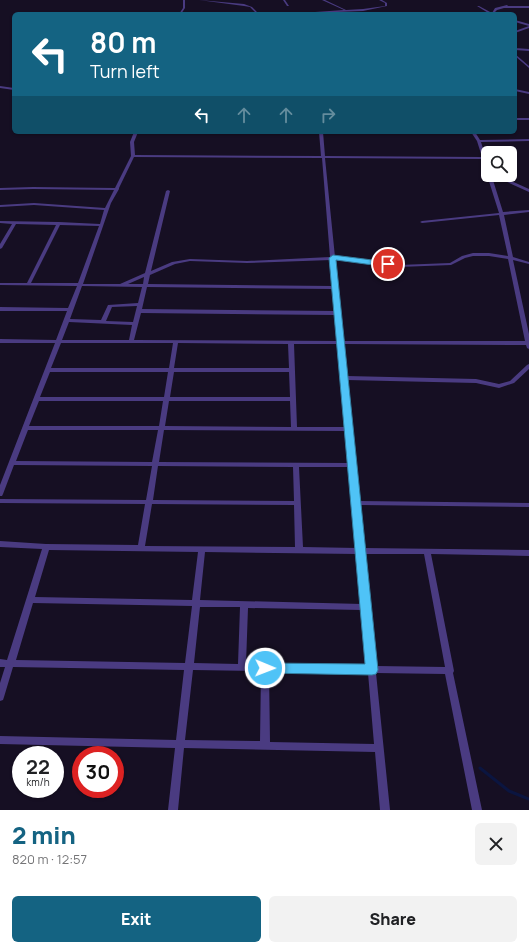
<!DOCTYPE html>
<html lang="en">
<head>
<meta charset="utf-8">
<style>
  :root { --surface:#fff; --page:#f2f2f2; --text:#202124; --muted:#757577; --accent:#146382 }
  body { margin:0; font-family:Manrope,sans-serif; background:var(--page); color:var(--text); height:100vh; display:flex; flex-direction:column; font-size:15px; white-space:nowrap }
  * { box-sizing:border-box; margin:0 }
  p { font-size:13px; color:var(--muted) }
  .icon { flex:none; width:22px; height:22px; fill:none; stroke:currentColor; stroke-width:2; stroke-linecap:round; stroke-linejoin:round }
  .map { position:relative; height:810px; overflow:hidden }
  .sheet { display:flex; flex-direction:column; background:var(--surface); flex:1 }
  .sheet>* { flex:none }
  .hud { position:absolute; left:12px; top:12px; width:505px; height:122px; border-radius:6px; box-shadow:0 1px 3px #0004; background:#146382; color:#fff; overflow:hidden }
  .tools { position:absolute; left:481px; top:146px; display:grid; gap:8px }
  .tools a { display:grid; place-items:center; width:36px; height:36px; border-radius:6px; background:var(--surface); box-shadow:0 1px 3px #0004; font-size:20px }
  .speed { position:absolute; left:12px; top:746px; display:flex; gap:8px; font-size:20px; font-weight:700; text-align:center }
  .speed>* { display:grid; place-content:center; width:52px; height:52px; border-radius:50%; background:var(--surface); box-shadow:0 1px 3px #0004; line-height:1 }
  .speed small { font-size:10px; font-weight:400 }
  .speed .limit { border:6px solid #d22; background:#fff; color:#111 }
  .pin { position:absolute; display:grid; place-items:center; width:34px; height:34px; color:#fff; margin:-17px; border:2px solid #fff; border-radius:50%; box-shadow:0 1px 4px #0007 }
  .me { position:absolute; width:44px; margin:-22px; rotate:91deg; stroke-linejoin:round; filter:drop-shadow(0 0 3px #0008) }
  .turn { display:flex; align-items:center; gap:14px; height:84px; padding:0 12px; font-size:18px }
  .turn .icon { width:52px; height:52px; stroke-width:2.5 }
  .turn b { display:block; font-size:28px; line-height:34px }
  .lanes { display:flex; align-items:center; height:38px; padding:0 12px; background:#0003; justify-content:center; gap:20px; direction:ltr }
  .lanes .off { opacity:.35 }
  .round { display:grid; place-items:center; flex:none; width:42px; height:42px; border-radius:6px; background:var(--page) }
  .headline { display:flex; align-items:center; justify-content:space-between; height:68px; padding:0 12px }
  h1 { font-size:24px; font-weight:800; line-height:30px; color:var(--accent) }
  .primary-button { display:flex; gap:8px; margin-top:auto; padding:8px 12px }
  .primary-button a { flex:1; height:46px; border-radius:6px; background:var(--accent); color:#fff; font-size:16px; font-weight:800; line-height:46px; text-align:center }
  .primary-button a+a { background:var(--page); color:var(--text) }
  .map>svg:first-child { display:block }
  .lines { fill:none; stroke-linecap:round; stroke-linejoin:round }
  .stream { stroke:#0b1540; stroke-width:3 }
  .minor { fill:#4a3b81; fill-rule:evenodd }
  .route { fill:#4fc3f7; stroke:#337fa1 }
</style>
</head>
<body>
<div class="map">
<svg width="529" height="810" viewBox="0 0 529 810">
  <rect width="100%" height="100%" fill="#160f23"/>
  <g class="lines">
    <!-- stream -->
    <path class="stream" d="M480,768L509,791L529,799"/>
    <!-- minor -->
    <path class="minor" d="M183,0H185V8L181,14H179L183,8Z
      M199,0L244,4L252,7L259,14H257L250,7L244,6Z
      M283,0H285L289,6H287Z
      M322,0H325L346,10L363,9L385,6V3L379,0H382L387,3V6L363,11L286,14L344,10Z
      M507,5L508,6H529V8H504L497,10L493,14H490L477,6H479L492,13L495,8Z
      M515,20L529,24V26L515,22Z
      M529,26V28L515,33V31Z
      M515,48L529,49V51L515,50Z
      M515,54L529,66V68L515,56Z
      M0,86L14,88V90L0,88Z
      M515,89L529,92V94L515,91Z
      M515,118H529V120H515Z
      M134,132H138L134,142L135,155L321,156L319,132H323L325,156L482,157L477,141L471,132H475L480,140L529,139V141L481,142L488,165V172L486,171L483,159L325,158L335,257L399,265L450,263L462,256L473,253H489L508,256L499,215L422,223L420,222L422,221L499,213L487,175L488,174L507,179L529,189V192L505,181L492,177L503,212L529,210V212L504,215L513,257L529,262V264L513,260L529,334V349L527,348L526,345L344,344L347,376L476,379L499,384L510,381L527,365L529,364V369L514,383L499,388L476,383L347,380L359,501L529,503V507L360,505L364,548L529,550V556L431,554L454,671L453,673L482,810H472L445,674L376,673L390,810H380L375,752L184,748L178,810H168L175,748L0,744V736L176,740L184,670L13,667L4,697L3,700L0,701V683L5,667H0V659L7,660L42,549L0,547V541L46,544L138,545L145,504L0,503V499L146,500L152,466L14,465L3,494L2,496H0V485L55,343H0V339L56,340L67,311H0V307L68,308L77,286L0,285V283H27L56,225L16,224L2,248L0,249V244L12,224L0,223V221L59,222L100,224L104,210L34,205L0,207V205L34,203L105,208L114,190L33,189L0,190V188L33,187L115,188L131,156L130,142ZM134,157L322,158L330,257L247,261L190,259L172,262L151,271L170,191L168,190L166,191L145,273L120,284H83L111,203L119,189V188ZM60,225L99,226L78,283H31ZM473,256H489L508,259L525,341H343L335,260L399,267L451,265L465,258ZM331,260L333,286L148,284L150,275L175,264L190,261L247,263ZM144,277L143,284H128ZM82,286L142,287L138,303L108,305L101,320L70,319ZM147,287L333,289L335,311L142,309ZM137,306L133,322L106,321L112,307ZM141,313L336,315L338,341L134,340ZM69,322L132,325L129,340H62ZM61,343H173L169,368H51ZM178,343L288,344L289,368H174ZM294,344H338L346,427H297ZM50,372H168L164,397H40ZM174,372H289L290,397H170ZM39,401H163L159,426H29ZM169,401H290L291,427L165,426ZM28,430H158L152,462L16,461ZM164,430L346,431L349,463L159,462ZM158,466L293,467L294,501L153,500ZM299,467H349L357,548L303,547ZM152,504L294,505L295,547L145,546ZM49,550L198,552L192,600L35,597ZM205,552L357,554L362,604L200,600ZM364,554H424L445,667L376,666ZM33,603L192,606L185,663L16,660ZM200,607H240L238,664L194,663ZM248,608L362,610L367,666L246,664ZM193,670L261,671L260,741L185,740ZM269,671L368,673L374,744L270,742Z"/>
  </g>
  <!-- route -->
  <path class="route" d="M333,255L388,262L392,264L388,267L336,260L378,670L376,674L372,675L265,673L261,672L259,668L261,664L265,663L365,664L329,258Z"/>
</svg>
<div class="tools">
<a><svg class="icon" aria-label="search" viewBox="0 0 24 24"><circle cx="10" cy="10" r="6"/><path d="M15 15l6 6"/></svg></a>
</div>
<div class="speed"><div>22<small>km/h</small></div><div class="limit">30</div></div>
<div class="pin" style="left:388px;top:264px;background:#d93025"><svg class="icon" aria-label="arrive" viewBox="0 0 24 24"><path d="M6 21V4h12l-3 4 3 4H6"/></svg></div>
<svg class="me" style="left:265px;top:668px" viewBox="-20 -20 40 40"><circle r="17" fill="#4fc3f7" stroke="#fff" stroke-width="3"/><path d="M0-11L8 9 0 5-8 9z" fill="#fff"/></svg>
<div class="hud">
<div class="turn"><svg class="icon" aria-label="left" viewBox="0 0 24 24"><path d="M17 20v-9H6M10 6l-5 5 5 5"/></svg><div><b>80 m</b>Turn left</div></div>
<div class="lanes"><svg class="icon" aria-label="left" viewBox="0 0 24 24"><path d="M17 20v-9H6M10 6l-5 5 5 5"/></svg><svg class="icon off" aria-label="ahead" viewBox="0 0 24 24"><path d="M12 20V5M6 11l6-6 6 6"/></svg><svg class="icon off" aria-label="ahead" viewBox="0 0 24 24"><path d="M12 20V5M6 11l6-6 6 6"/></svg><svg class="icon off" aria-label="right" viewBox="0 0 24 24"><path d="M7 20v-9h11M14 6l5 5-5 5"/></svg></div>
</div>
</div>
<section class="sheet">
<div class="headline"><div><h1>2 min</h1><p>820 m · 12:57</p></div><a class="round"><svg class="icon" aria-label="close" viewBox="0 0 24 24"><path d="M6 6l12 12M18 6L6 18"/></svg></a></div>
<div class="primary-button"><a>Exit</a><a>Share</a></div>
</section>
</body>
</html>
